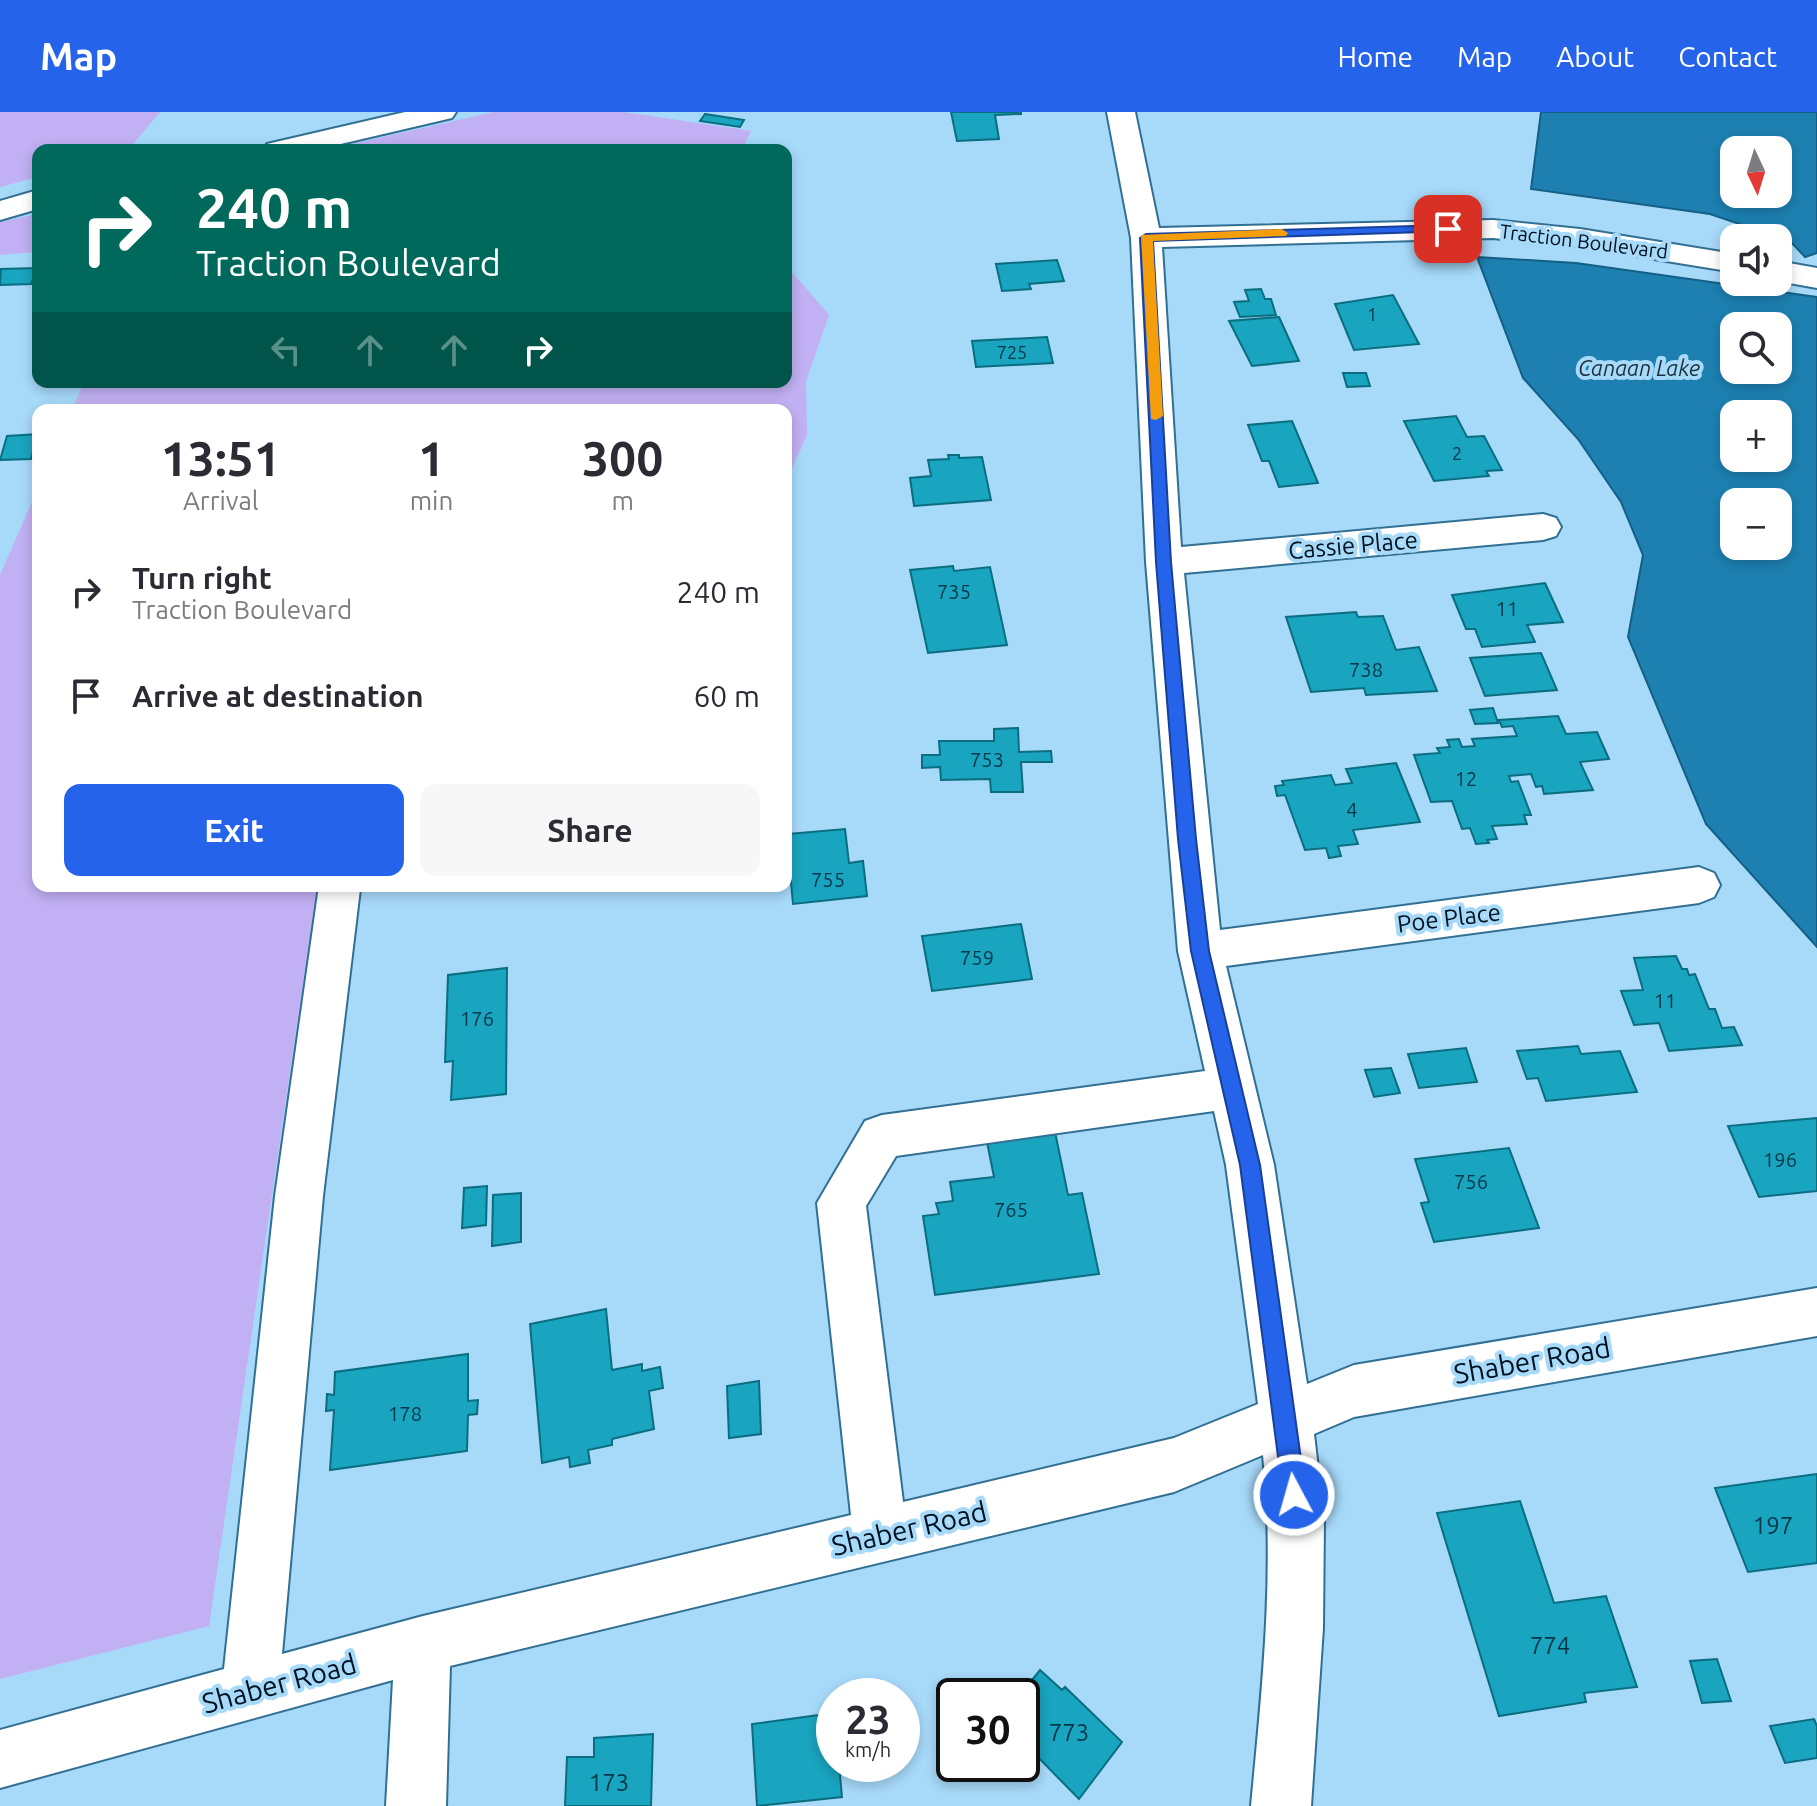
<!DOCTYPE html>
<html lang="en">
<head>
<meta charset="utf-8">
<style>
  :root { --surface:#fff; --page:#f7f7f7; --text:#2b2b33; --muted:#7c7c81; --accent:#2563eb }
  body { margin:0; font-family:Ubuntu,sans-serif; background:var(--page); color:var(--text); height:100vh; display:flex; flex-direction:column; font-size:30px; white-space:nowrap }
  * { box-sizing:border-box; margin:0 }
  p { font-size:26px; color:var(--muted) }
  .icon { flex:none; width:44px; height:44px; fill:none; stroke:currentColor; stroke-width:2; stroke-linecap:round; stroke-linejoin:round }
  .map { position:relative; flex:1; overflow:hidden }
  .drawer { position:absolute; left:32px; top:292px; width:760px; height:488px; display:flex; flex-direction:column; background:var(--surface); border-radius:16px; box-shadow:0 4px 12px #0003 }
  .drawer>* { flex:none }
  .hud { position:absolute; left:32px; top:32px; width:760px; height:244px; border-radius:16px; box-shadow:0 4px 12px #0003; background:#00695c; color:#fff; overflow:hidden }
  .needle { width:52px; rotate:176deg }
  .controls { position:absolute; left:1720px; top:24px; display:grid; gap:16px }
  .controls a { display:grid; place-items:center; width:72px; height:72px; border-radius:16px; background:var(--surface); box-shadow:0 4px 12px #0003; font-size:40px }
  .speed { position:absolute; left:816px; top:1566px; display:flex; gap:16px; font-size:40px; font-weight:700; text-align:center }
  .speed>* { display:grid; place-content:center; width:104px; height:104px; border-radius:50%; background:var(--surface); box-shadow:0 4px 12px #0003; line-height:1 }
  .speed small { font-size:20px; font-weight:400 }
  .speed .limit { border:4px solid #111; border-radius:12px; background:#fff; color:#111 }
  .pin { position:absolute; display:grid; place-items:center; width:68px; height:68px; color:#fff; margin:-34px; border-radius:16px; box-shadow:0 4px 12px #0006 }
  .me { position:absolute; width:88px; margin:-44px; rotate:354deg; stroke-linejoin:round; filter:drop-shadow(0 0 6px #0008) }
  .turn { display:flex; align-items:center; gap:28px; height:168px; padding:0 32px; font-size:36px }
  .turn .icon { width:104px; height:104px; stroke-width:2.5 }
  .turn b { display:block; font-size:56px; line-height:68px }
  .lanes { display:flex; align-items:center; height:76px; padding:0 32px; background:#0003; justify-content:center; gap:40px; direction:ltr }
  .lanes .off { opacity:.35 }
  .eta { display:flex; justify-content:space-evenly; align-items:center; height:136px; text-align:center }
  .eta b { font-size:48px; font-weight:600; line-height:56px }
  .primary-button { display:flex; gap:16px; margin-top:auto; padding:16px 32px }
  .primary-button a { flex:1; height:92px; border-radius:16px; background:var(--accent); color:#fff; font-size:32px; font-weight:600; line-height:92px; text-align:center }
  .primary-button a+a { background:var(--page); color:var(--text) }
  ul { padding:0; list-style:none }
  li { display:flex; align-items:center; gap:24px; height:104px; padding:0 32px }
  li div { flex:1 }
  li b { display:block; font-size:30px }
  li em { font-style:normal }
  header { display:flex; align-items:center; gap:48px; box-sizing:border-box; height:112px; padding:0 40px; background:var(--accent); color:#fff }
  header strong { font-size:38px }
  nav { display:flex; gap:44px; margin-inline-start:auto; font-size:28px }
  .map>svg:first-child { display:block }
  .green { fill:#c1b0f3 }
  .water { fill:#1d80b1; stroke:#145f85; stroke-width:2; fill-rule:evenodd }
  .building { fill:#19a4bf; stroke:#0a6d80; stroke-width:2 }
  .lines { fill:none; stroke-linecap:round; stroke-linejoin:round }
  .minor-casing { stroke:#317093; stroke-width:4 }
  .minor { fill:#fff; fill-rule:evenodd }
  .route { fill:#2563eb; stroke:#184099; stroke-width:2 }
  .slow { fill:#f59e0b }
  .labels { text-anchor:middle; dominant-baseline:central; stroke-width:8; stroke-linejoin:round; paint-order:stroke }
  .far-number-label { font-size:18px; fill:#063647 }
  .far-street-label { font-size:20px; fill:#00111f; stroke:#a7d9f9 }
  .number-label { font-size:20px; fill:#063647 }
  .far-water-label { font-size:22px; font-style:italic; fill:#1c303d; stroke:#a7d9f9 }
  .street-label { font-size:24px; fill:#00111f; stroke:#a7d9f9 }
  .near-number-label { font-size:24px; fill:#063647 }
  .near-street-label { font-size:28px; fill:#00111f; stroke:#a7d9f9 }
</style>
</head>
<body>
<header>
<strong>Map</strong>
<nav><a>Home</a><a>Map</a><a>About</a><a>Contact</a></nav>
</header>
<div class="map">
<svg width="1817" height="1694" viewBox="0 0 1817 1694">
  <rect width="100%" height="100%" fill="#a7d9f9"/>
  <!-- green -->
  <path class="green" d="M0,0H160L128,38H38V65L0,75Z
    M494,0H624L751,19L742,38H326Z
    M38,102V140L0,143V110Z
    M786,153L829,203L806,269L807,324L786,368V298H72L84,270H786Z
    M38,376V774H317L209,1514L0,1567V463Z"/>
  <!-- water -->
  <path class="water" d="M1541,0H1817V141L1805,145L1790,129L1710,102L1531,77ZM1734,38H1778V82H1734Z
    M1477,145L1576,151L1817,185V835L1706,712L1628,525L1643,443L1621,390L1578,327L1523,266ZM1734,214H1778V258H1734ZM1734,302H1778V346H1734ZM1734,390H1778V434H1734Z"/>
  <!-- building -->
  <path class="building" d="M951,0H1021V2L995,3L999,27L957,29Z
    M705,2L744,8L740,15L700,9Z
    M1057,148L1064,169L1029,172L1031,177L1002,179L996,152Z
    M37,156L31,172L0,173L1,157Z
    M1261,177L1265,187H1271L1276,203L1240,205L1234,190L1249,189L1245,178Z
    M1393,183L1419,232L1354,238L1335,192Z
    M1279,205L1299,249L1252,254L1229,209Z
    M1047,225L1053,251L976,255L972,229Z
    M1343,261H1366L1370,274L1347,275Z
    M1456,304L1467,325L1484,324L1502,358L1486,359L1489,364L1434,369L1404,309Z
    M1292,309L1318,371L1279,375L1269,349H1262L1248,313Z
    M38,322L31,347L0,348L7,324Z
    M948,343H959V346L982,345L991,388L914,394L910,366L931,364L928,348L949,347Z
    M953,454L954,459L990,455L1007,533L928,541L910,458Z
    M1545,471L1563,510L1527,513L1535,530L1482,535L1475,517H1466L1452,483Z
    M1356,500L1358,505L1383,504L1396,538L1419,535L1437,579L1366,583L1364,576L1311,580L1286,505Z
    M1541,541L1557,578L1485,584L1470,546Z
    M1493,596L1498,611L1475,612L1470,598Z
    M1558,604L1566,622L1597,620L1609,647L1580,650L1593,678L1544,682L1542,674L1536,675L1531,662L1509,664L1511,670L1518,669L1531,703H1524L1527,712L1492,714L1497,727L1487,728L1489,731L1476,732L1470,716L1462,717L1452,689L1431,690L1414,643L1440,641L1437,636L1450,635L1447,628L1459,627L1462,635L1475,634L1472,627L1517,624L1513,614L1502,615L1499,608Z
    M1018,616L1019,640L1051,639L1052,650H1021L1023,680H991L990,667L941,668L940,655L922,656V643H940L939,629H994V617Z
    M1396,651L1420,710L1353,718L1358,732L1338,734L1341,744L1329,746L1326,736L1305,738L1285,683L1277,684L1275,674L1284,673L1282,669L1331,663L1335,673L1352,671L1346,657Z
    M786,712L788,722L845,717L849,751L863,749L867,784L793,792L789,749H786Z
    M1021,812L1032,867L932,879L922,824Z
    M1676,844L1682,857H1687L1689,863L1695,862L1709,897H1715L1722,916L1734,915L1742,933L1669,939L1659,911L1634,913L1621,879L1643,878L1634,846Z
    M507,856L506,982L451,988L453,949L445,950L448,863Z
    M1578,934L1581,942L1620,939L1637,980L1546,989L1538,966L1527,967L1517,939Z
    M1466,936L1477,970L1419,976L1408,942Z
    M1391,956L1400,981L1374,985L1365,958Z
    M1817,1006V1079L1759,1085L1728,1014Z
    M1053,1010L1068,1083L1082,1081L1099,1162L935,1183L923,1104L939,1102L936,1091L953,1089L950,1070L994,1065L985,1020Z
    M1509,1036L1539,1116L1434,1130L1421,1091L1429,1090L1415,1047Z
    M487,1074L486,1113L462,1116L464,1076Z
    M521,1081V1130L492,1134L493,1083Z
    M606,1197L612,1258L642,1252V1259L660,1255L663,1276L649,1279L654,1317L612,1327V1333L588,1338L590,1351L570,1355L569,1345L542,1351L530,1212Z
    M468,1242V1289L478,1288L477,1302L468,1303L467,1339L330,1358L334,1298L326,1299L327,1282L334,1283L335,1260Z
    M759,1269L761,1322L729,1326L727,1274Z
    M1817,1362V1451L1748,1460L1715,1376Z
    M1520,1389L1554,1491L1606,1484L1637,1575L1584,1581L1586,1590L1499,1604L1437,1401Z
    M1717,1547L1731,1589L1702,1591L1690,1549Z
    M1040,1558L1062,1578L1065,1575L1122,1630L1079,1687L1022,1629L1029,1614L1022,1607V1584H1019Z
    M834,1601V1652H839L842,1685L757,1694L752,1612Z
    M1814,1607L1817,1614V1646L1785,1651L1770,1614Z
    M653,1622L651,1694H565L567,1645H594V1626Z"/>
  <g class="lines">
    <defs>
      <path id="minor" d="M405,0H456L452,6L315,38H262L267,32Z
        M1107,0H1135L1159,116L1493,108L1580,117L1734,142V160L1580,135L1493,126L1162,135L1181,435L1543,402L1556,406L1561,415L1556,424L1543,428L1184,461L1220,818L1699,755L1714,761L1720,773L1714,785L1699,791L1226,854L1274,1053L1307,1272L1354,1253L1817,1176V1224L1354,1305L1314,1322L1324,1408L1323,1516L1311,1694H1251C1262,1577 1275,1460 1263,1343L1174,1380L450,1554L446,1694H386L393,1568L0,1676V1618L224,1557L275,1084L319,774H359L360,777L323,1084L282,1542L423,1504L851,1403L817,1091L865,1009L882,1003L1205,959L1178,839L1146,450L1131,126ZM1214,999L1226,1053L1258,1292L1174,1326L903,1390L866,1094L896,1044Z
        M38,78V97L0,108V89Z
        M1778,149L1817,156V176L1778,169Z"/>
    </defs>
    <!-- minor casing -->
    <use href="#minor" class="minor-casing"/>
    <!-- minor -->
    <use href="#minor" class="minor"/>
  </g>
  <!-- route -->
  <path class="route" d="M1448,113L1452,114V119L1153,129L1171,450L1196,727L1209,839L1260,1053L1306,1383L1302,1390L1294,1394L1287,1390L1283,1383L1240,1053L1191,839L1178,727L1156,450L1140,126L1146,122Z"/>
  <!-- slow -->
  <path class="slow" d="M1282,117L1288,121L1286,124L1153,129L1163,304L1156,308L1151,307L1141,123Z"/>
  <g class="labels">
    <!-- far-number labels -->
    <g class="far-number-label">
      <text x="1372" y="202">1</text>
      <text x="1012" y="240">725</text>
      <text x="1457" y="341">2</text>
    </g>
    <!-- far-street labels -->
    <g class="far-street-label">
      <text transform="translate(1584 129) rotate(7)">Traction Boulevard</text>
    </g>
    <!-- number labels -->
    <g class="number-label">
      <text x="954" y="479">735</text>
      <text x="1507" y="496">11</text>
      <text x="1366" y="557">738</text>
      <text x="987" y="647">753</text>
      <text x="1466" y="666">12</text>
      <text x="1352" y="697">4</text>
      <text x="828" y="767">755</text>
      <text x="977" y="845">759</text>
      <text x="1665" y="888">11</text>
      <text x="477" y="906">176</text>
      <text x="1780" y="1047">196</text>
      <text x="1471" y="1069">756</text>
      <text x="1011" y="1097">765</text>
      <text x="405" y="1301">178</text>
    </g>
    <!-- far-water labels -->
    <g class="far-water-label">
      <text x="1639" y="255">Canaan Lake</text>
    </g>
    <!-- street labels -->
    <g class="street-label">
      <text transform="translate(1353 433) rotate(-5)">Cassie Place</text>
      <text transform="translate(1449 806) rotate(-7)">Poe Place</text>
    </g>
    <!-- near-number labels -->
    <g class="near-number-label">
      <text x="1773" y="1413">197</text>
      <text x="1550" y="1533">774</text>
      <text x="1069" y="1620">773</text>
      <text x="609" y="1670">173</text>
    </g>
    <!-- near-street labels -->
    <g class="near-street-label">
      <text transform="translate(1532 1248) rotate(-10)">Shaber Road</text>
      <text transform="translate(909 1416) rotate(-13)">Shaber Road</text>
      <text transform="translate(279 1571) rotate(-15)">Shaber Road</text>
    </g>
  </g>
</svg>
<div class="controls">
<a><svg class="needle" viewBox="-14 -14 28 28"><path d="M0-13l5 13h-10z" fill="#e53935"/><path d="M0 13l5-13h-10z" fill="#7c7c81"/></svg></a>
<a><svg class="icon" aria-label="sound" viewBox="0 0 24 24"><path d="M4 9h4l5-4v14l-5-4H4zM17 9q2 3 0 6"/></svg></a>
<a><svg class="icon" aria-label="search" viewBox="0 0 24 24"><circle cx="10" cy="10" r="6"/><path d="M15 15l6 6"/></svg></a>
<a>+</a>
<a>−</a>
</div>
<div class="speed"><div>23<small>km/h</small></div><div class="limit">30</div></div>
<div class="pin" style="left:1448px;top:117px;background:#d93025"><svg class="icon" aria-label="arrive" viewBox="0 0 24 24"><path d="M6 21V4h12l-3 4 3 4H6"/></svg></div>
<svg class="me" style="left:1294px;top:1383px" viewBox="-20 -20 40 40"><circle r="17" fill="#2563eb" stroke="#fff" stroke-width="3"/><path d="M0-11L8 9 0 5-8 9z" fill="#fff"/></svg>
<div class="hud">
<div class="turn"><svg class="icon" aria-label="right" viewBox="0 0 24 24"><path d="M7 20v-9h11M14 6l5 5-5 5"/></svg><div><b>240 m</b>Traction Boulevard</div></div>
<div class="lanes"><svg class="icon off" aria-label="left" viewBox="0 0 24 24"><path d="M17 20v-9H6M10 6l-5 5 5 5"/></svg><svg class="icon off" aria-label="ahead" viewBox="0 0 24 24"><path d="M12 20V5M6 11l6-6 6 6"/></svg><svg class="icon off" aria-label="ahead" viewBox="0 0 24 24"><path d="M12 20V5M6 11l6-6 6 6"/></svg><svg class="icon" aria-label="right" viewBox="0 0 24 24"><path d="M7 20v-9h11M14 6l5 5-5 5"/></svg></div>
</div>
<section class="drawer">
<div class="eta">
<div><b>13:51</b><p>Arrival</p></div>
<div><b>1</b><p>min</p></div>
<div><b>300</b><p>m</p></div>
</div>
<ul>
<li><svg class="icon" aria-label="right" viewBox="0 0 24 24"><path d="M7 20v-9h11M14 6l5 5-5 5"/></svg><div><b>Turn right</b><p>Traction Boulevard</p></div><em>240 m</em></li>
<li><svg class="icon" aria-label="arrive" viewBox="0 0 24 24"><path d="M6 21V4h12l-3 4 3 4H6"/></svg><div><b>Arrive at destination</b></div><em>60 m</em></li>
</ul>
<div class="primary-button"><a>Exit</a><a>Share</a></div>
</section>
</div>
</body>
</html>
